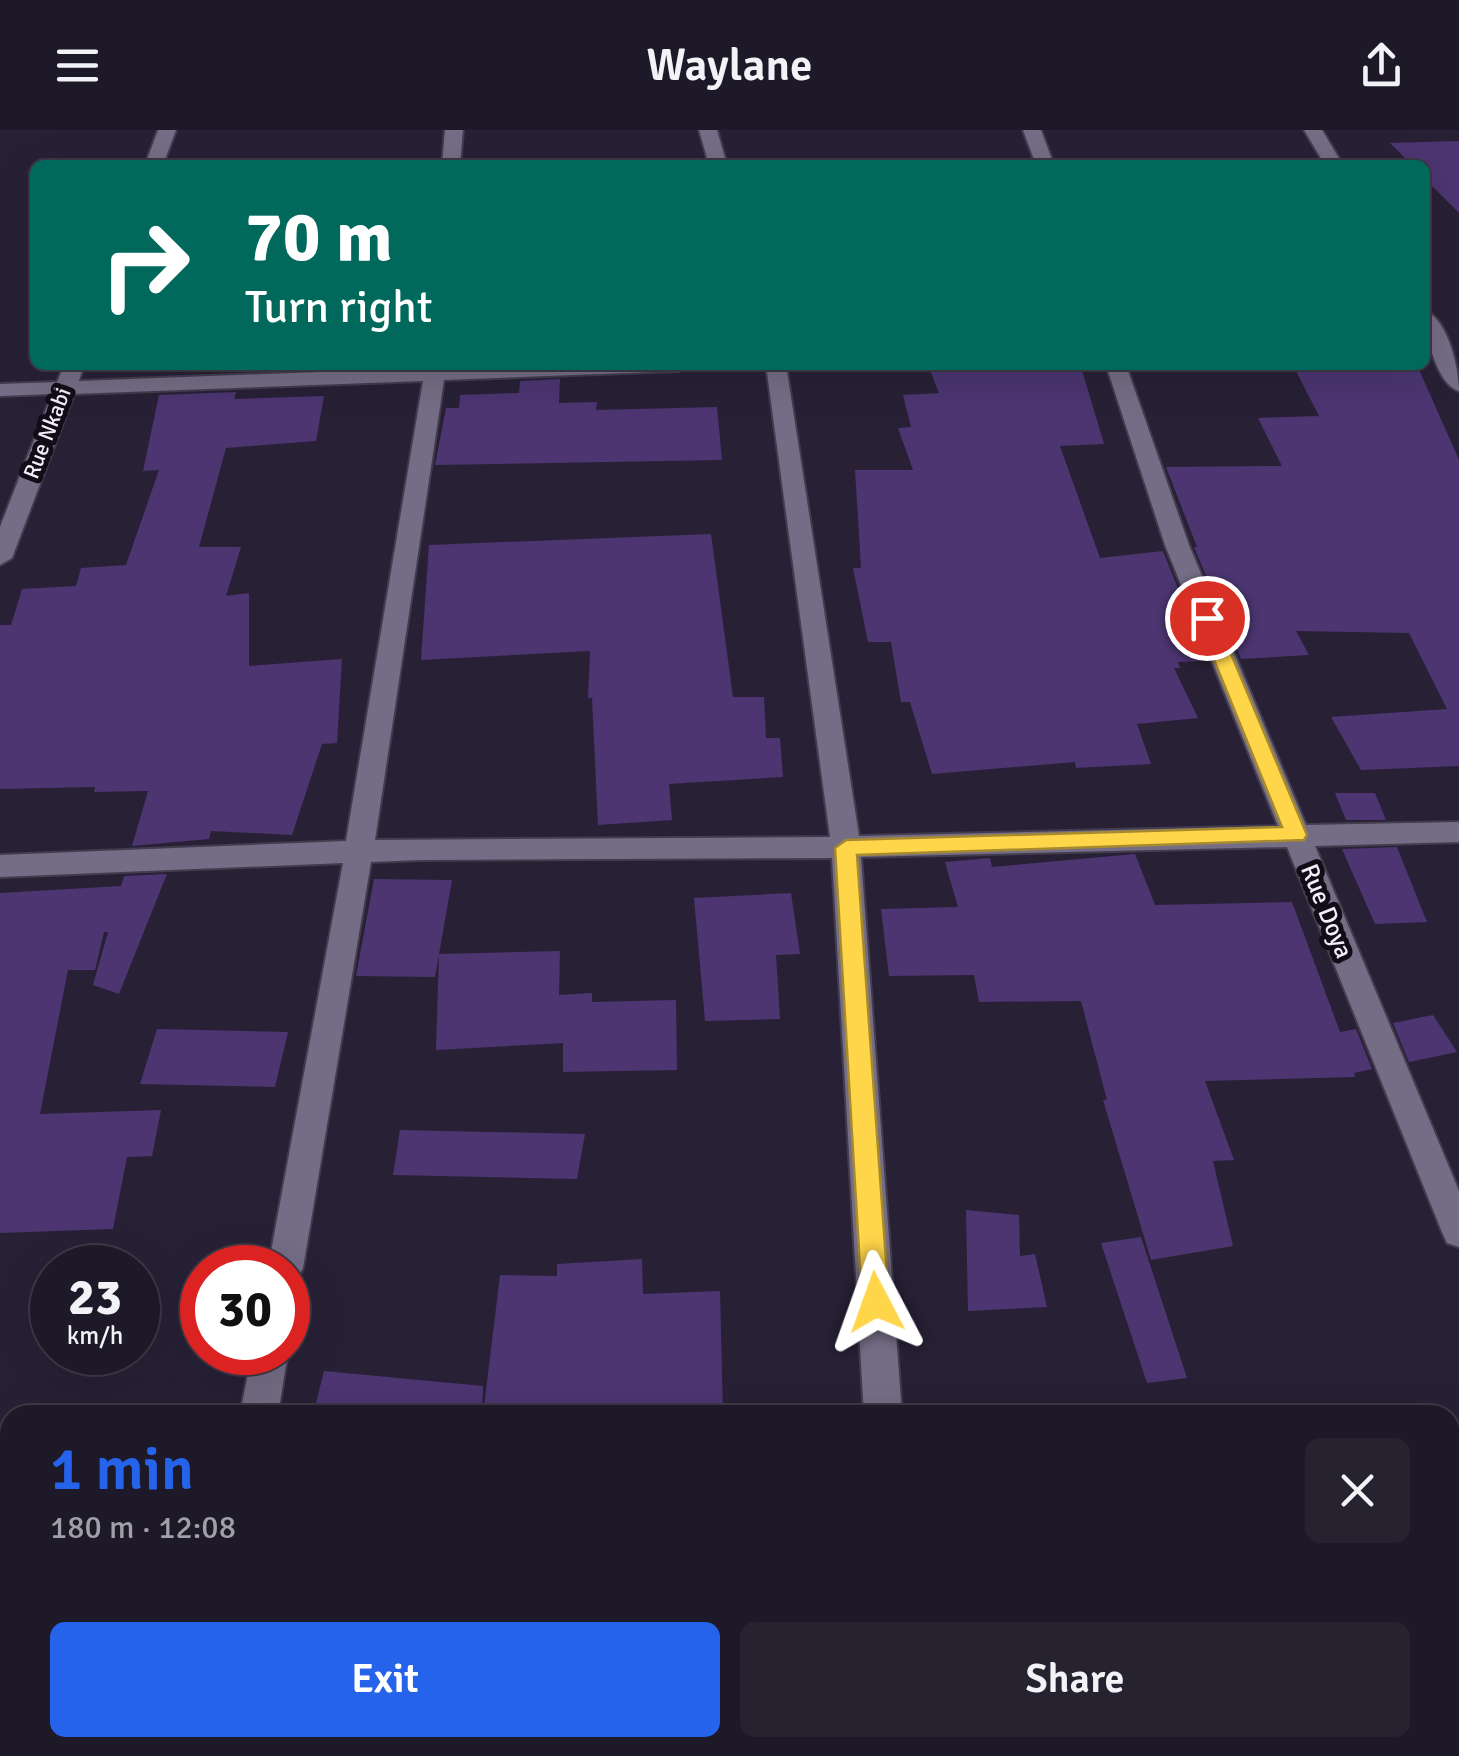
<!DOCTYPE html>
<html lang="en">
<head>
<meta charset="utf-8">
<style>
  :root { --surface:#1e1928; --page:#262230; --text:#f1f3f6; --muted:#a1a0a8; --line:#3c3845; --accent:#2563eb }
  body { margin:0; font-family:Signika,sans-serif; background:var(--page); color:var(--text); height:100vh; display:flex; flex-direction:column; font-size:38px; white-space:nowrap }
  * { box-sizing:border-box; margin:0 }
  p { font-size:32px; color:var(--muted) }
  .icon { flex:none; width:55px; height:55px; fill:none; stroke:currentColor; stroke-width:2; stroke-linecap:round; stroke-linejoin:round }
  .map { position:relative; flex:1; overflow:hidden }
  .details { position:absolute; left:0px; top:1275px; width:1460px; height:352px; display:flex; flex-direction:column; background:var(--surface); border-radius:30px 30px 0 0; box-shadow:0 10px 40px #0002,0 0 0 2px var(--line) }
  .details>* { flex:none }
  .banner { position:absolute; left:30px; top:30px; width:1400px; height:210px; border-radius:15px; box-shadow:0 10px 40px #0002,0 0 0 2px var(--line); background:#00695c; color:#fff; overflow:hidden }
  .speed { position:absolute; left:30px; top:1115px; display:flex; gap:20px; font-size:50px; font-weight:700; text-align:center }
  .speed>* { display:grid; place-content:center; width:130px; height:130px; border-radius:50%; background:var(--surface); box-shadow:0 10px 40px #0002,0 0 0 2px var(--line); line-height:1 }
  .speed small { font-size:25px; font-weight:400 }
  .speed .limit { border:15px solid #d22; background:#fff; color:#111 }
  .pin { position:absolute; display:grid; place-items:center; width:85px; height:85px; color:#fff; margin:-42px; border:5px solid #fff; border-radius:50%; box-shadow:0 2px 10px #0007 }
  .me { position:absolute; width:110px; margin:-55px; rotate:356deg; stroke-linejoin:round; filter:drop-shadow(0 0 8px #0008) }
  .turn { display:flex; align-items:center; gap:35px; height:210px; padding:0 50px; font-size:45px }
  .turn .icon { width:130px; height:130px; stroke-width:2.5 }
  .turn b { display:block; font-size:70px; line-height:85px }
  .round { display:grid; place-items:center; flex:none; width:105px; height:105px; border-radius:15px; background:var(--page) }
  .overview { display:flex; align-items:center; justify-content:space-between; height:170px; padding:0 50px }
  h1 { font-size:60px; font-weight:600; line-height:75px; color:var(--accent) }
  .cta { display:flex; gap:20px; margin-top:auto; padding:20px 50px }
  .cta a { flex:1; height:115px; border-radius:15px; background:var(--accent); color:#fff; font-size:40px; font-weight:600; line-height:115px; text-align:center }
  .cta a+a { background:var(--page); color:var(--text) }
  header { display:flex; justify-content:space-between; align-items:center; height:130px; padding:0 50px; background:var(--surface); font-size:45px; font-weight:600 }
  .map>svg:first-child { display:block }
  .green { fill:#41450c }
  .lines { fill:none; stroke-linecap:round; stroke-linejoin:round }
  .stream { fill:#5d7d8f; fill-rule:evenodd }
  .building { fill:#4c3571 }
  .minor-casing { stroke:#423c4e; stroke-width:4 }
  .minor { fill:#746d85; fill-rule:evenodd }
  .route { fill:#ffd54a; stroke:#a68a30; stroke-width:2.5 }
  .labels { text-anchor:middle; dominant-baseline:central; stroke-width:10; stroke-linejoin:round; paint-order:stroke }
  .far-street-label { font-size:22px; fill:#f2eefc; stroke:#100d16 }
  .street-label { font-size:25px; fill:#f2eefc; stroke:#100d16 }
</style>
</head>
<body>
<header><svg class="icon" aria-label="menu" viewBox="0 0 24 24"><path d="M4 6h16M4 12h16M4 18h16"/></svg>Waylane<svg class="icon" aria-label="share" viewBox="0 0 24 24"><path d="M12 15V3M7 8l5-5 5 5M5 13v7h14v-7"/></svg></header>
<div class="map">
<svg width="1459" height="1626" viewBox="0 0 1459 1626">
  <rect width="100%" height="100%" fill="#282136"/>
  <!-- green -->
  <path class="green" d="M0,1378L10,1400V1618H109L113,1626H0Z"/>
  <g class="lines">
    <!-- stream -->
    <path class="stream" d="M0,1591L7,1595L10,1618H15L17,1626H0Z"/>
  </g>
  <!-- building -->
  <path class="building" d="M1459,11V83L1425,49V35H1412L1390,13Z
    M928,235L1081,237L1104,314L1060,316L1100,428L1163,421L1207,531L1178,532L1180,538H1174L1198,588L1137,594L1151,634L1076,638L1075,632L932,644L910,572H901L891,512H868L853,438H861L855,340H913L898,298L911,297L903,265L939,263Z
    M1293,235H1417L1459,330V636L1361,640L1331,587L1447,579L1409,503L1296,501L1309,525L1241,529L1194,417H1197L1166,337L1282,336L1258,288L1319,286Z
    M560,249L559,273L597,272L596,280L717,277L722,330L435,335L446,278H459L460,265L519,263L520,251Z
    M236,262L234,269L324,266L316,311L226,318L199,417H241L226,466L249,463V536L342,529L337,613L322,614L292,705L211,701L209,709L132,716L148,661L94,662L95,657L0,659V495H11L22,459L76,456L81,438L126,435L159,340L143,341L159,265Z
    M711,404L733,567H764L766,608H780L783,647L669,654L672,690L598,695L592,568H588L590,521L421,530L429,415Z
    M1335,663H1375L1386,690H1346Z
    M1397,717L1427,792L1375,794L1342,719Z
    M1135,724L1155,775L1292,772L1340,902L1356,899L1372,939L1354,943L1355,947L1205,951L1234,1030L1213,1031L1233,1116L1151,1130L1103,970H1107L1081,871L979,872L974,845L889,846L881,779L958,777L945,732L990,728L992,737Z
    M167,744L119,864L93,855L108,802H104L95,840H68L40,984L161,980L152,1026L127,1027L113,1099L0,1103V763L121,756L124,746Z
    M374,749L452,750L435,847L356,846Z
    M791,763L800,824L776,825L780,889L705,891L694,768Z
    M560,821L559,865L592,863V872L676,870L677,940L563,942V913L436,920L439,824Z
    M1433,885L1457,922L1409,932L1393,893Z
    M157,899L288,902L275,957L140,954Z
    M400,1000L585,1004L577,1049L393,1045Z
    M966,1080L1019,1085L1020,1126L1035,1124L1047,1177L968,1181Z
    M1141,1107L1187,1248L1147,1253L1101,1113Z
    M642,1129L643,1164L720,1161L723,1285H663V1279L526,1276L525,1285H483L500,1145L557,1146V1134Z
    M324,1241L483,1256L482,1285H313Z"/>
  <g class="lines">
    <defs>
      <path id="minor" d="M158,0H176L163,35H145Z
        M445,0H463L460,35H442Z
        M699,0H717L727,35H709Z
        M1023,0H1041L1054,35H1036Z
        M1304,0H1322L1343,35H1325Z
        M1425,181C1448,189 1459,239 1459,261C1436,254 1425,203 1425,181Z
        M64,235H84L79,251L425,238L426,235H689L679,241L444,250L375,710L830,707L766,235H786L859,706L1278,696L1165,415L1106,235H1126L1189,415L1306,695L1459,692V712L1315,716L1459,1061V1117L1447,1113L1442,1102L1287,717L861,727L902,1285H864L832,728L420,730L371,732L303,1138L297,1149L288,1153V1138H268L343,733L0,747V725L346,711L423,251L74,264L12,428L0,435V397L52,264L0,266V254L57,252Z
        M288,1220V1222L278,1285H240L252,1222Z
        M884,1618H926L927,1626H885Z"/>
    </defs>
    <!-- minor casing -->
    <use href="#minor" class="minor-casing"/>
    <!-- minor -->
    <use href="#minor" class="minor"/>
  </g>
  <!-- route -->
  <path class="route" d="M1207,481L1216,488L1307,705L1304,710L857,725L889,1172L885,1180L876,1184L866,1180L862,1172L835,718L846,710L1282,697L1197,488Z"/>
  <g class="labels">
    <!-- far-street labels -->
    <g class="far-street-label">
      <text transform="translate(47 303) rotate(-69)">Rue Nkabi</text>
    </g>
    <!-- street labels -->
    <g class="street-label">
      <text transform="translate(1327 781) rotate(68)">Rue Doya</text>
    </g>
  </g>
</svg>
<div class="speed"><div>23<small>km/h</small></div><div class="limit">30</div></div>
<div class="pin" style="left:1207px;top:488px;background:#d93025"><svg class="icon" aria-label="arrive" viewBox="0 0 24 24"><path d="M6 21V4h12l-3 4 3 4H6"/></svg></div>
<svg class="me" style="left:876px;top:1172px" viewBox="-20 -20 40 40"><path d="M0-17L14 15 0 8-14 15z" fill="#ffd54a" stroke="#fff" stroke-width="4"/></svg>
<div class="banner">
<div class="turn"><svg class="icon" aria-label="right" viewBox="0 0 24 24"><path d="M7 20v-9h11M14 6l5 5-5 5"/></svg><div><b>70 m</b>Turn right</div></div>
</div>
<section class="details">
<div class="overview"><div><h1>1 min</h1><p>180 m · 12:08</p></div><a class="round"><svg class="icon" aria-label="close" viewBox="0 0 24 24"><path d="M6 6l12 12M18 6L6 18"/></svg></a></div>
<div class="cta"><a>Exit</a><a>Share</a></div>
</section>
</div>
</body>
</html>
